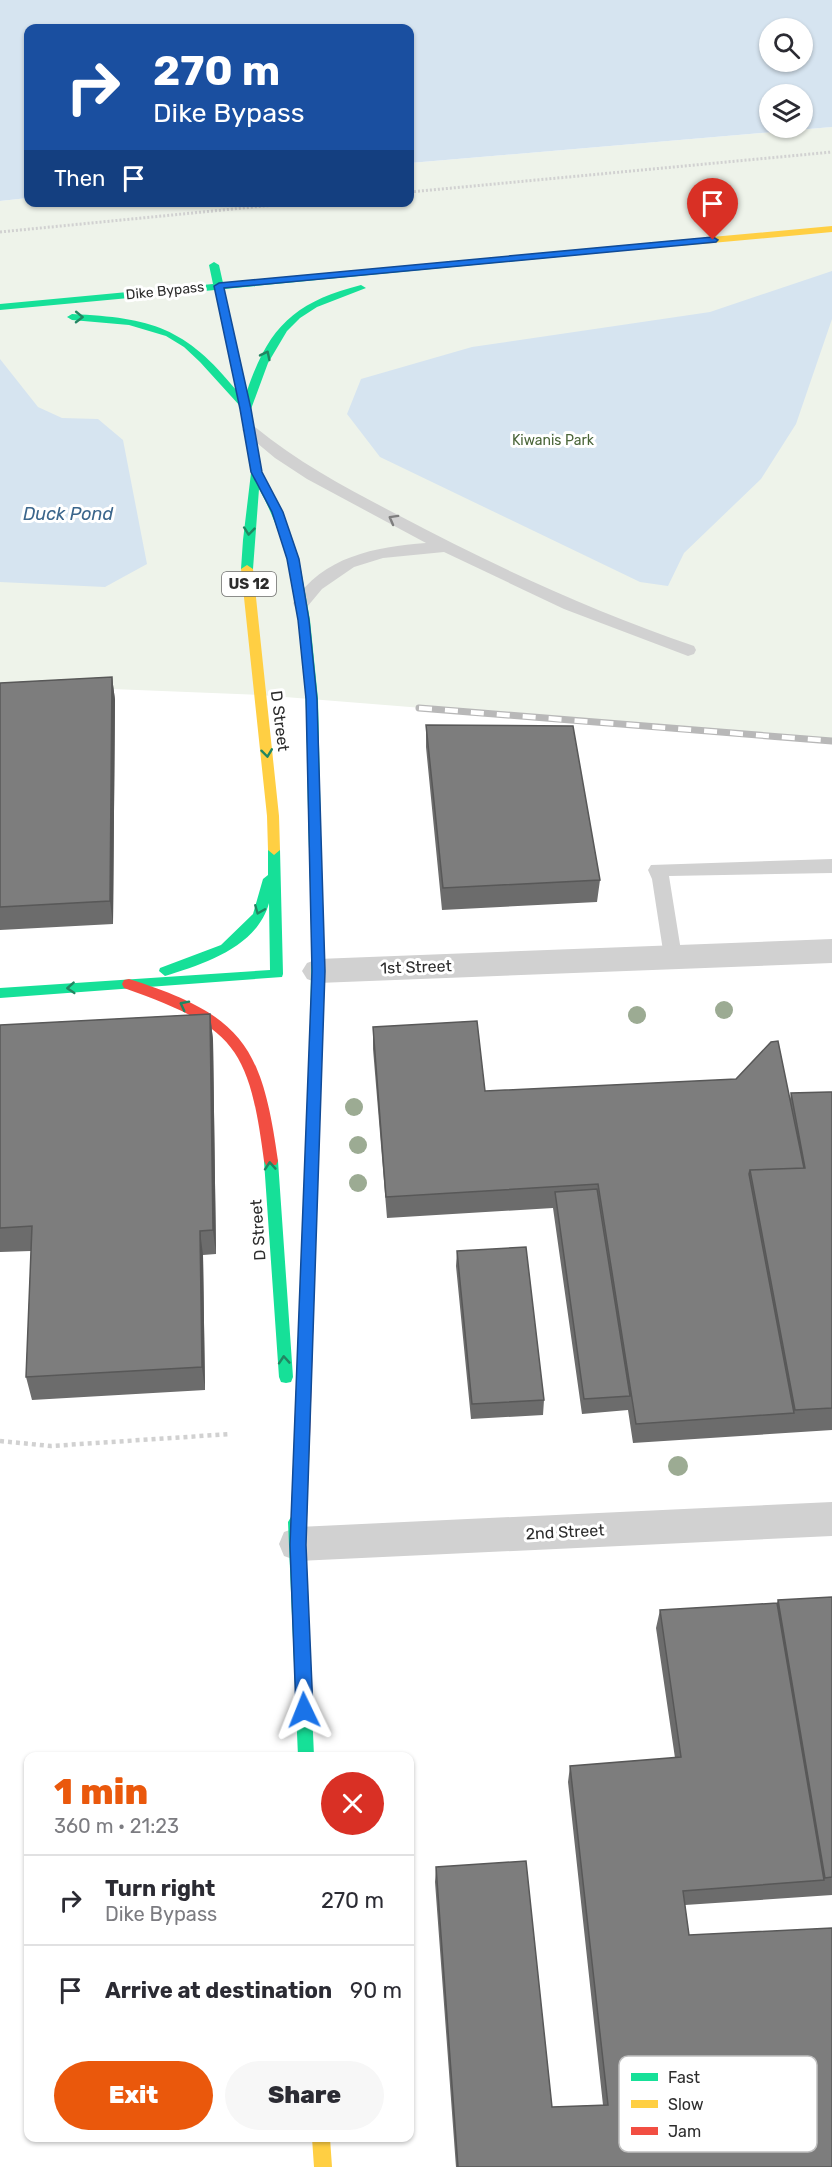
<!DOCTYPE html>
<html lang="en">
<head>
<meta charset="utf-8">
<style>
  :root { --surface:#fff; --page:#f7f7f7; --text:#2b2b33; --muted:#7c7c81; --line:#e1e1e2; --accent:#ea580c }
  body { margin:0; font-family:Rubik,sans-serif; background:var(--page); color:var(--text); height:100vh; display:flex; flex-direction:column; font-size:22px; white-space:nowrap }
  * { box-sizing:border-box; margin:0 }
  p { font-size:20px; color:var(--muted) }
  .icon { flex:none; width:33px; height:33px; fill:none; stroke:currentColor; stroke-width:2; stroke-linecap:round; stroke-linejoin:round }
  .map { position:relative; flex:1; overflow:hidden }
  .side { position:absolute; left:24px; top:1752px; width:390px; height:390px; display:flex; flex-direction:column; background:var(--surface); border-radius:12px; box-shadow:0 2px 4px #0004 }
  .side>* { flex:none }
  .hud { position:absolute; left:24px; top:24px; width:390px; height:183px; border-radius:12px; box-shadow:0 2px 4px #0004; background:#1a4fa0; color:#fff; overflow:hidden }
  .buttons { position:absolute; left:759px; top:18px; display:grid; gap:12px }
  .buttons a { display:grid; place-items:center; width:54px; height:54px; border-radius:50%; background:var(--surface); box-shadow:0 2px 4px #0004; font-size:30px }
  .pin { position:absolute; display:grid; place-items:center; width:51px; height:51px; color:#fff; margin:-62px -26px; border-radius:50% 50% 50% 0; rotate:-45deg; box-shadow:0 0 6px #0007 }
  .pin .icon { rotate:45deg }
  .me { position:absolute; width:66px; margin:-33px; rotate:358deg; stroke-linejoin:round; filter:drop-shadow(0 0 4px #0008) }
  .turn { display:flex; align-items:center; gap:21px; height:126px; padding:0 30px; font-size:27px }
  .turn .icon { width:78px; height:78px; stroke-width:2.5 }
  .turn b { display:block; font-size:42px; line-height:51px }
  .then { display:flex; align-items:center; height:57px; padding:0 30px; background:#0003; gap:12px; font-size:22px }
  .round { display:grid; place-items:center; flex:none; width:63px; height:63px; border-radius:32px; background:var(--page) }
  .summary { display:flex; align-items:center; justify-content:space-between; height:102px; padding:0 30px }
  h1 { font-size:36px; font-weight:800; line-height:45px; color:var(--accent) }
  .action { display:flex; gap:12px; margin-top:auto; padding:12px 30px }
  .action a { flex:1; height:69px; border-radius:36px; background:var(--accent); color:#fff; font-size:24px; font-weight:800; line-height:69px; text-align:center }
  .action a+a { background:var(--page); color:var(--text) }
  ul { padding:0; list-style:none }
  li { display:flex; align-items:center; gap:18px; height:90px; padding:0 30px; border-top:2px solid var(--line) }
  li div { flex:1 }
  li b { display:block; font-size:22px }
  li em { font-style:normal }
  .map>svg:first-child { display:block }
  .green { fill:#eef3ea }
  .water { fill:#d6e4f0; fill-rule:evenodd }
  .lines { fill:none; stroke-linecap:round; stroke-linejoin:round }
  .path-far1 { stroke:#d1d1d1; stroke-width:3; stroke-dasharray:2 2; stroke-linecap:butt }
  .path { stroke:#d1d1d1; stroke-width:4.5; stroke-dasharray:4 4; stroke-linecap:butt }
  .lane { fill:#d1d1d1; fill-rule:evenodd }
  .street { fill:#d1d1d1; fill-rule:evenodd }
  .fast { fill:#16e098; fill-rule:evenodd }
  .slow { fill:#ffcf43; fill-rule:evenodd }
  .jam { fill:#f24e42; fill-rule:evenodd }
  .rail-casing { stroke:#b8b8b8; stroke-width:7 }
  .rail { stroke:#fff; stroke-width:4.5; stroke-dasharray:13; stroke-linecap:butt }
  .tree { fill:#9cab93 }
  .wall { fill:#6c6c6c }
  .shaded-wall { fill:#585858 }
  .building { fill:#7d7d7d; stroke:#585858; stroke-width:1.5 }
  .oneway { stroke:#218662 }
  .oneway2 { stroke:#7e7e7e }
  .route { fill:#1a73e8; stroke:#114b97; stroke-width:1.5 }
  .labels { text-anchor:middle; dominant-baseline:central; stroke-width:6; stroke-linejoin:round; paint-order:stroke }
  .far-street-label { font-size:14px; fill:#2c2c2c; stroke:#fff }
  .far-park-label { font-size:14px; fill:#4b663a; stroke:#fff }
  .shield { fill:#fff; stroke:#6b6b6b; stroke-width:1.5 }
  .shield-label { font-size:15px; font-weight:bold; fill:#2c2c2c }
  .street-label { font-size:16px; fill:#2c2c2c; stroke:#fff }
  .water-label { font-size:18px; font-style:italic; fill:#3b668c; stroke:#fff }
  .key { fill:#fff; stroke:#c0c0c0; stroke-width:1.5 }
  .key-label { font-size:16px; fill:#2c2c2c }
</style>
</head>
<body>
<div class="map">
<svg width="832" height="2167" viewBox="0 0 832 2167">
  <rect width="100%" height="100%" fill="#fff"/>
  <!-- green -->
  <path class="green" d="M832,127V741L260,695L87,688L0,690V201L28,198V202H410V163Z"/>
  <!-- water -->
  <path class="water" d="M0,0H832V127L410,163V28H28V198L0,201ZM770,28H802V62H770ZM770,94H802V128H770Z
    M832,271V319L796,424L761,479L684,553L668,586L640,582L380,457L347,414L361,379L472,347L710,312Z
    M0,359L38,407L62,418L98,419L123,440L147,564L105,587L0,582Z"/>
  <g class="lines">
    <!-- path-far1 -->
    <path class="path-far1" d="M410,192L832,152
      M0,232L304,202"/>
    <!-- path -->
    <path class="path" d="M0,1441L51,1446L231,1434"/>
    <!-- lane -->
    <path class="lane" d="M250,425L255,427C299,463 348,489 398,515C494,566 592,611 694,646L696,650L694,654L688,656L564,609L444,552L383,558L354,567L322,589L307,607H295L293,603C323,556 375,547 426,543L307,479L275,458L245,433L242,430L245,427Z
      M832,859V873L669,876L682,957L680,962L673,964L666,962L664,957L652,879L648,870L651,865Z"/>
    <!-- street -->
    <path class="street" d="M832,939V963L318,983L307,979L302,971L307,963L318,959Z
      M832,1502V1536L298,1561L284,1556L279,1544L284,1532L298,1527Z"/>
    <!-- fast -->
    <path class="fast" d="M679,240L684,243L682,245L224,289L247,391C269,326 295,302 361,285L366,288L317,307L300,318L287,331L268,363L251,409L261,473L283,512L299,559L310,620L318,699L324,971L315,1268L313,1272L308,1274L303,1272L301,1268C304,1170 310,1071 311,973C312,918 309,863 308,809C306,708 310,579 259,489L253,569L247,573L241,569L243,540L251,473L240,406L200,362L184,347L166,336L129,325L72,320L67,317L72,314C152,318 185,327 237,391L215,290L0,310V304L213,284L209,265L214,262L219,265L223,283Z
      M274,845L280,850L283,974L282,977L0,998V988L270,970L269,903C257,947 204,964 165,976L159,971L160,968L221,945L253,914L263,879L268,875V850Z
      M271,1155L276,1157L278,1161L293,1377L291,1382L286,1383L281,1382L279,1377L264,1161L266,1157Z
      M296,1515L301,1517L304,1522L314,1756H298L288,1522L291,1517Z"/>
    <!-- slow -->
    <path class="slow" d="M832,226V232L679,246L674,243L679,240Z
      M247,565L253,569L279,816L280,850L274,855L268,850L267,816L241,569Z
      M302,1430L307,1432L310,1437L306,1544L304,1549L298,1551L292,1549L290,1544L294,1437L297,1432Z
      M312,2138H330L332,2167H314Z"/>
    <!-- jam -->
    <path class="jam" d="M129,979C243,1015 262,1046 278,1161L276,1165H266L264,1161C249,1046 234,1027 124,988L122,984L124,980Z
      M308,1262L313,1264L315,1268L310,1437L307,1442L302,1444L297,1442L294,1437L301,1268L303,1264Z"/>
    <defs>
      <path id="rail" d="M419,708L832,741"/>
    </defs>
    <!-- rail casing -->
    <use href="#rail" class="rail-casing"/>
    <!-- rail -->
    <use href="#rail" class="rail"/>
  </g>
  <!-- trees -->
  <g class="tree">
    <circle cx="724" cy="1010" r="9"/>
    <circle cx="637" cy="1015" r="9"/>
    <circle cx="354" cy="1107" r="9"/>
    <circle cx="358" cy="1145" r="9"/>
    <circle cx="358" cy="1183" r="9"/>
    <circle cx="678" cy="1466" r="10"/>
  </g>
  <!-- wall -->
  <path class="wall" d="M112,677L115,700L113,924L0,930V683Z
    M426,725L600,880L597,902L442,910L426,747Z
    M210,1014L213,1040L216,1254L203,1255L205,1390L32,1400L26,1377L31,1251L0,1252V1025Z
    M373,1027L485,1091L790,1099L791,1093L832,1092V1430L633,1443L628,1410L582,1414L553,1208L387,1218L373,1049Z
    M457,1251L544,1400L543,1415L471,1419L456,1266Z
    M832,1597V1895L685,1905L689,1935L832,2167H456L435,1882L436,1867L552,2107L603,2105L568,1782L570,1766L675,1758L656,1628L660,1610L777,1603L778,1600Z"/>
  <!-- shaded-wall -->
  <path class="shaded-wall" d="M112,677L115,700L113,924L110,901Z
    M210,1014L213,1040L216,1254L213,1230Z
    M200,1231L203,1255L205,1390L202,1367Z"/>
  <!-- building -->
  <path class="building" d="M112,677L110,901L0,907V683Z
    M426,725L573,726L600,880L443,888Z
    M210,1014L213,1230L200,1231L202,1367L26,1377L32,1226L0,1228V1025Z
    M477,1021L485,1091L736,1079L771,1042L778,1041L804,1168L750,1170L749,1174L794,1413L636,1424L598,1184L386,1197L373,1027Z
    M829,1092H832V1408L795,1410L750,1170L805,1168L791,1093Z
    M597,1189L630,1396L584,1399L555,1192Z
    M526,1247L544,1400L472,1404L457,1251Z
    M832,1597V1877L825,1878L778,1600Z
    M777,1603L824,1880L683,1891L689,1935L832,1928V2167H458L436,1867L526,1861L552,2107L608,2105L570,1766L681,1757L660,1610Z"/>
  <!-- one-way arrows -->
  <defs><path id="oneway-chevron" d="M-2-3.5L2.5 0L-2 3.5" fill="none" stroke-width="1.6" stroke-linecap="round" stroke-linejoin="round" transform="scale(1.5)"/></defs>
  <g class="oneway">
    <use href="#oneway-chevron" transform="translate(79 317) rotate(1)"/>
    <use href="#oneway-chevron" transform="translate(266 355) rotate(-64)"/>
    <use href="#oneway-chevron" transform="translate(249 531) rotate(96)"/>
    <use href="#oneway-chevron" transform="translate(267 753) rotate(83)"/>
    <use href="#oneway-chevron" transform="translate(259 910) rotate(112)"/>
    <use href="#oneway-chevron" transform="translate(71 988) rotate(176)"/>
    <use href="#oneway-chevron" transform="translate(184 1005) rotate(-153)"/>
    <use href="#oneway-chevron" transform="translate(270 1166) rotate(-94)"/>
    <use href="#oneway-chevron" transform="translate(284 1360) rotate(-94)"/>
  </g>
  <use class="oneway2" href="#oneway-chevron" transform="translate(393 519) rotate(-151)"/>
  <!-- route -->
  <path class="route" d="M713,237L718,240L716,242L224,288L251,409L262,472L283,512L299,559L309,620L317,699L325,971L306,1545L313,1710L310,1715L304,1718L298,1715L296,1710L290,1545L312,971L306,699L298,620L287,559L272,512L251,472L240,409L214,286L219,283Z"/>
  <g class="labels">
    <!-- far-street labels -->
    <g class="far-street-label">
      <text transform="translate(165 291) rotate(-6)">Dike Bypass</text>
    </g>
    <!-- far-park labels -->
    <g class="far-park-label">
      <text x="553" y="440">Kiwanis Park</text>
    </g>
    <!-- shield labels -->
    <rect class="shield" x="222" y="572" width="54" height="24" rx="4.5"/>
    <g class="shield-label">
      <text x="249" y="584">US 12</text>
    </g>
    <!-- street labels -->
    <g class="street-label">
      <text transform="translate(280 721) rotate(83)">D Street</text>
      <text transform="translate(416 967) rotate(-2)">1st Street</text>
      <text transform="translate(258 1230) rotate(-94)">D Street</text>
      <text transform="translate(565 1532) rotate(-3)">2nd Street</text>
    </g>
    <!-- water labels -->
    <g class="water-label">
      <text x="68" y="514">Duck Pond</text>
    </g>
  </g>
  <!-- legend -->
  <rect x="619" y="2056" width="198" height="96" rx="9" class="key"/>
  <rect x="631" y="2073" width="27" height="8" fill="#16e098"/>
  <rect x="631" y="2100" width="27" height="8" fill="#ffcf43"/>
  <rect x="631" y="2127" width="27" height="8" fill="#f24e42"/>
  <g class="key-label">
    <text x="668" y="2083">Fast</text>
    <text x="668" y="2110">Slow</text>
    <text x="668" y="2137">Jam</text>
  </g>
</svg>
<div class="buttons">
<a><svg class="icon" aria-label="search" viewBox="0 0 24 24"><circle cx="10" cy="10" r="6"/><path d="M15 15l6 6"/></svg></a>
<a><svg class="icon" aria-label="layers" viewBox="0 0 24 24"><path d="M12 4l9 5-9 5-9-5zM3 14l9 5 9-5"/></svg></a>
</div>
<div class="pin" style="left:713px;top:240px;background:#d93025"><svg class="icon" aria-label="arrive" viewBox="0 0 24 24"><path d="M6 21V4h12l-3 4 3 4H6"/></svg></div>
<svg class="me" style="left:304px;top:1710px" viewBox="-20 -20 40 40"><path d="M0-17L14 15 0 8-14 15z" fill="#1a73e8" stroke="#fff" stroke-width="4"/></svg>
<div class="hud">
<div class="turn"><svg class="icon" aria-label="right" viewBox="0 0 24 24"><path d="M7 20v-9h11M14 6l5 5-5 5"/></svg><div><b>270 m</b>Dike Bypass</div></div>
<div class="then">Then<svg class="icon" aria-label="arrive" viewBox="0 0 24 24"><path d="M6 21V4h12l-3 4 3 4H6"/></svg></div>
</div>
<section class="side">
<div class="summary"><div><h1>1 min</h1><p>360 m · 21:23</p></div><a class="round" style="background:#d93025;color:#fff"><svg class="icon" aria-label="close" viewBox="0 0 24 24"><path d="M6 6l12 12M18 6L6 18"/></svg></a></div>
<ul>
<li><svg class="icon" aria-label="right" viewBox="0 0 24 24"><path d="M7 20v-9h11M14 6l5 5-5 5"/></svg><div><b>Turn right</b><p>Dike Bypass</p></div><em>270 m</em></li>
<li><svg class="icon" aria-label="arrive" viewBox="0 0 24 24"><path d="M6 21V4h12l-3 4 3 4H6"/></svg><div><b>Arrive at destination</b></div><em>90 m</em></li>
</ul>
<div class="action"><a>Exit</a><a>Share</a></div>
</section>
</div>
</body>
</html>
